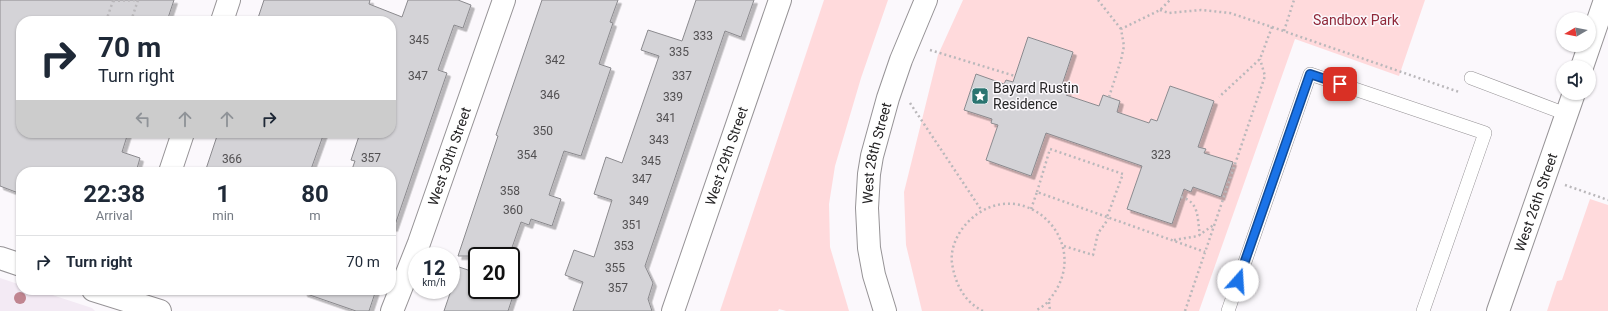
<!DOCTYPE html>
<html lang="en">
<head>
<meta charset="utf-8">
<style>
  :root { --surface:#fff; --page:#f2f2f3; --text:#1f2937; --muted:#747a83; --line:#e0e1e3 }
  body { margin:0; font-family:Roboto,sans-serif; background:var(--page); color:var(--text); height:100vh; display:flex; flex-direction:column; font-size:15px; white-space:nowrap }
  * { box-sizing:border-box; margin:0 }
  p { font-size:13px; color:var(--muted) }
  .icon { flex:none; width:22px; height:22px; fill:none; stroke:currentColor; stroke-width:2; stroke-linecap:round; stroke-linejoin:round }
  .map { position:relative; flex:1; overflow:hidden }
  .details { position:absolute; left:16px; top:167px; width:380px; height:128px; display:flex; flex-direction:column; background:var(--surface); border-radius:16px; box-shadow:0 1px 3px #0004 }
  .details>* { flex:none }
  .hud { position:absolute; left:16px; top:16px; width:380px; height:122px; border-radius:16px; box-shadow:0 1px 3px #0004; background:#fff; color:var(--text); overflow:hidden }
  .needle { width:26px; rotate:260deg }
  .buttons { position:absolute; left:1556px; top:12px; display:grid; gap:8px }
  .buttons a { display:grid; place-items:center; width:40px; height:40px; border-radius:50%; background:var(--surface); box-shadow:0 1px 3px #0004; font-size:20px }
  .speed { position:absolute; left:408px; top:247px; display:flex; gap:8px; font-size:20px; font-weight:700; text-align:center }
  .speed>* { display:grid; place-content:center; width:52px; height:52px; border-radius:50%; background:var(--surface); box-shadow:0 1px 3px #0004; line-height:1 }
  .speed small { font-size:10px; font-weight:400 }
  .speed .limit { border:2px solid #111; border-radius:6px; background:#fff; color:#111 }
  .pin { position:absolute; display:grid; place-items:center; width:34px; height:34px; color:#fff; margin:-17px; border-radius:8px; box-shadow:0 2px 6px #0006 }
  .me { position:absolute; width:44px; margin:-22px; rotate:19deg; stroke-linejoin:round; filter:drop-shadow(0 0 3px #0008) }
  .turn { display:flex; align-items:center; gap:14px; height:84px; padding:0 16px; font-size:18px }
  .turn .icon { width:52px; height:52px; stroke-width:2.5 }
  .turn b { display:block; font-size:28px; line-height:34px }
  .lanes { display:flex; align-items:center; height:38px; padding:0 16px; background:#0003; justify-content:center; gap:20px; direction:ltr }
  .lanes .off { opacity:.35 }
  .eta { display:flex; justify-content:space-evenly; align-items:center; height:68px; text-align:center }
  .eta b { font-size:24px; font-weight:700; line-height:28px }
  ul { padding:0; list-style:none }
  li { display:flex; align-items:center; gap:12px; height:52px; padding:0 16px; border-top:1px solid var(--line) }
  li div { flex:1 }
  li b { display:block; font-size:15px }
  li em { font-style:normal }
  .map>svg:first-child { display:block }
  .built { fill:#f3eaf4 }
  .green { fill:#ffdadc; fill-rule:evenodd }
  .building { fill:#d4d3d7; stroke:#8b8a8e; filter:url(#shadow) }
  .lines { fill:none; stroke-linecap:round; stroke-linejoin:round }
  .lane-casing { stroke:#969396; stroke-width:14 }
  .street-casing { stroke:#969396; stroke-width:24 }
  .secondary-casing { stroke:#969396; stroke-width:24 }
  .path { stroke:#bab8bb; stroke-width:2.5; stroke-dasharray:2 3; stroke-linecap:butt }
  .lane { stroke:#fff; stroke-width:13 }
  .street { stroke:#fff; stroke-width:22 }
  .secondary { stroke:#fff; stroke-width:22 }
  .tree { fill:#c08590 }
  .route-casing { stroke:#114b97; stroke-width:10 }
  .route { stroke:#1a73e8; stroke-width:7 }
  .labels { text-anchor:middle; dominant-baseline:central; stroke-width:3; stroke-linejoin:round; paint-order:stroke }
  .number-label { font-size:12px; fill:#525052 }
  .park-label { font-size:14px; fill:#8f2738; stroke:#fbf8fc }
  .poi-label { font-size:14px; fill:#262526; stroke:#fbf8fc; text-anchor:start }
  .street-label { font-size:14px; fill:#262526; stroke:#fbf8fc }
</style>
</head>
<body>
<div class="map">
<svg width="1608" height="311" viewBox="0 0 1608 311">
  <defs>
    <filter id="shadow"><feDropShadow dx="3.5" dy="3.5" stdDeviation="0" flood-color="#0004"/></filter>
  </defs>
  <rect width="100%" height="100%" fill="#fbf8fc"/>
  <!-- built -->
  <path class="built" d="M0,278L21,285V290H37L92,308L95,311H0Z"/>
  <!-- green -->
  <path class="green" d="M824,0H888L861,78L835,166L829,204L830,247L849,311H786L779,309L778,311H720Z
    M963,0H1425L1399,76L1295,39L1199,311H922L906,245L904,192L938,55ZM1029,37L1073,52L1061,88L1068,90L1066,95L1099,106L1103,95L1120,101L1117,112L1149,123L1151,119L1157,121L1170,86L1214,101L1198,147L1206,149L1204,153L1233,163L1221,197L1193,187L1184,189L1172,224L1127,209L1143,164L1047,130L1031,176L986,160L998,125L991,123L992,119L964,109L976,75L1004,84L1006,80L1013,82Z
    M1590,199L1608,205V311H1547L1557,281L1562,280Z"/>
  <!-- building -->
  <path class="building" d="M0,0H174L167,21H21V133H128L122,152L140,158L136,172H21V194L0,186Z
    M264,0H370L369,4L402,17L408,0H458L471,5L463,28L454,25L438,70L447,73L394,228L391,227V172H351L355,161L351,160L360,133H391V21H257Z
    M542,0H618L610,22L613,23L599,64L611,68L581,156L564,151L549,195L561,199L552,226L531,219L529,225L521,222L509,256H458L498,136L496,135Z
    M696,0H754L741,37L725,31L645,266L653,283L648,299L652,311H573L583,282L565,275L574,250L594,257L612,200L594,194L606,157L622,163L659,56L641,50L648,30L682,41Z
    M1028,37L1073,52L1061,88L1068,90L1066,95L1099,106L1103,95L1120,101L1117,112L1149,123L1151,119L1157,121L1170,86L1214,101L1198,147L1206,149L1204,153L1233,162L1221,197L1193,187L1191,192L1184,189L1172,224L1127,209L1142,166L1046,133L1031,176L986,160L998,125L991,123L992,119L964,110L976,74L1004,84L1006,80L1013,82Z
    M218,133H324L310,172H205Z
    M459,267L477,273V290H515L508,311H444Z
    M304,290H376L369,311H356L304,293Z"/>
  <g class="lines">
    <defs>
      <path id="lane" d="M1471,78L1566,114
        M1228,311L1310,74L1485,133L1423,311"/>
      <g id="street">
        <path d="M1582,67L1605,0"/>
        <path id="s1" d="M673,311L780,0"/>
        <path id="s2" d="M885,311L874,275L869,248L867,208L869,174L872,156L888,98L901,60L926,0"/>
        <path id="s3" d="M1498,311L1574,93"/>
      </g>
      <g id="secondary">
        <path d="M222,21L229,0"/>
        <path d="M170,172L183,133"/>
        <path d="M0,258L21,265"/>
        <path d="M93,290L160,311"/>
        <path id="s4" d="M392,311L419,243L504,0"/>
      </g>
    </defs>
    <!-- lane casing -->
    <use href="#lane" class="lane-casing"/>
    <!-- street casing -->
    <use href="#street" class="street-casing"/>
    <!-- secondary casing -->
    <use href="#secondary" class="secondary-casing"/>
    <!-- path -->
    <path class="path" d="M1098,0L1121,29
      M113,1L138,0
      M1160,10L1169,13L1201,10L1230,13L1272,27L1260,59L1219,97
      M106,21L113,1
      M131,21L138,0
      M1272,27L1459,92
      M1284,31L1294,0
      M930,50L1015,76
      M1109,97L1121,60L1124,46L1121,29L1160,10L1170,0
      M910,103L982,211
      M1565,185L1608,200
      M1037,192L1050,149L1123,174L1107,217
      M1181,197C1200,202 1197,219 1200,235
      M1031,209L1037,192L1205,252
      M1174,240L1198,236L1215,224
      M1064,246L1093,255L1098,233L1105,224L1108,218
      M1049,302L1050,311
      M983,311C964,302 955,283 952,263C950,248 958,232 968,222C1020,169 1098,242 1049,300C1046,305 1040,308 1035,311
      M1185,311L1265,76L1260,59"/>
    <!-- lane -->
    <use href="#lane" class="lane"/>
    <!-- street -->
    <use href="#street" class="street"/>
    <!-- secondary -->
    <use href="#secondary" class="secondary"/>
  </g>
  <!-- trees -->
  <circle class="tree" cx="20" cy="298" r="6"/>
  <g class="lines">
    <defs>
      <path id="route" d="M1238,281L1310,74L1340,84"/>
    </defs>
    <!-- route casing -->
    <use href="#route" class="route-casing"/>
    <!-- route -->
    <use href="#route" class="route"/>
  </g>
  <!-- icons -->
  <defs>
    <symbol id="sight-square" viewBox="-11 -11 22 22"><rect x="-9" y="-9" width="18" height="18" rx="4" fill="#2a7470" stroke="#fbf8fc"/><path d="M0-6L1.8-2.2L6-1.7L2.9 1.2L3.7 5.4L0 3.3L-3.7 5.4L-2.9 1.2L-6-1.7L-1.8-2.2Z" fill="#fff"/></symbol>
  </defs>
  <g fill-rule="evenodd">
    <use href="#sight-square" x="970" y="86" width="20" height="20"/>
  </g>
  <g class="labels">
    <!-- number labels -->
    <g class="number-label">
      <text x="703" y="36">333</text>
      <text x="419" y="40">345</text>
      <text x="679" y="52">335</text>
      <text x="555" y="60">342</text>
      <text x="418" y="76">347</text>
      <text x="682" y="76">337</text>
      <text x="550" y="95">346</text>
      <text x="673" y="97">339</text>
      <text x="666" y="118">341</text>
      <text x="543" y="131">350</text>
      <text x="659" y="140">343</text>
      <text x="527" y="155">354</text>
      <text x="1161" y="155">323</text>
      <text x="371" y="158">357</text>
      <text x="232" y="159">366</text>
      <text x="651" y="161">345</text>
      <text x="642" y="179">347</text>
      <text x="510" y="191">358</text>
      <text x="639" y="201">349</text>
      <text x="513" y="210">360</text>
      <text x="632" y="225">351</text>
      <text x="624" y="246">353</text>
      <text x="615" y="268">355</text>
      <text x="618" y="288">357</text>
    </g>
    <!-- park labels -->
    <g class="park-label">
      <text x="1356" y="20">Sandbox Park</text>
    </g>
    <!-- poi labels -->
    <g class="poi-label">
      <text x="993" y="88">Bayard Rustin<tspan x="993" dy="16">Residence</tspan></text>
    </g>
    <!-- street labels -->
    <g class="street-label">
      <text stroke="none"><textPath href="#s2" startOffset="161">West 28th Street</textPath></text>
      <text stroke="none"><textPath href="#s4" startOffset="165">West 30th Street</textPath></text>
      <text stroke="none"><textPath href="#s1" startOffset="164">West 29th Street</textPath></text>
      <text stroke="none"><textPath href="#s3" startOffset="115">West 26th Street</textPath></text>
    </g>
  </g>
</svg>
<div class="buttons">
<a><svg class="needle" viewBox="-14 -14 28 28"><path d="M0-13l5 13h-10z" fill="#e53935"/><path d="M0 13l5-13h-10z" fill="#747a83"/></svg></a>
<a><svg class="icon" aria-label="sound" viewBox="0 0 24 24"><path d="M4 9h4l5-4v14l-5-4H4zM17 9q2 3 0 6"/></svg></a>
</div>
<div class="speed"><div>12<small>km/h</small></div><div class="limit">20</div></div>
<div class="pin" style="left:1340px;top:84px;background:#d93025"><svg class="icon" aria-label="arrive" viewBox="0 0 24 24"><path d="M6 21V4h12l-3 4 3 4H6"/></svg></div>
<svg class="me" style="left:1238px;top:281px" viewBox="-20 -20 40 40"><circle r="19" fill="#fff"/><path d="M0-13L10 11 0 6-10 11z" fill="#1a73e8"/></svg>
<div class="hud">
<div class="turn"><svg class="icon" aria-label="right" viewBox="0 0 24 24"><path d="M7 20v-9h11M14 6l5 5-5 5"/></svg><div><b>70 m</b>Turn right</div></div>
<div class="lanes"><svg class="icon off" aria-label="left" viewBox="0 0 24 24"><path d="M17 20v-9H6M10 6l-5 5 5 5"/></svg><svg class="icon off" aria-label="ahead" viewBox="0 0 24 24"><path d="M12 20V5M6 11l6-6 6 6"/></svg><svg class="icon off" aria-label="ahead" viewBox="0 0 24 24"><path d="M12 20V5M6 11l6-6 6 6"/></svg><svg class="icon" aria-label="right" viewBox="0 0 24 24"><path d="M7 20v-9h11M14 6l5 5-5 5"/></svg></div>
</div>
<section class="details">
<div class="eta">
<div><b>22:38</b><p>Arrival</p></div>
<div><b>1</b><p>min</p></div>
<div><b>80</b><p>m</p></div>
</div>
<ul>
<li><svg class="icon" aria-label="right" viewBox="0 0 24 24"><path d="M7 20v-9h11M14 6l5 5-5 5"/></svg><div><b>Turn right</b></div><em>70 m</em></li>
</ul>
</section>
</div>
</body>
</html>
